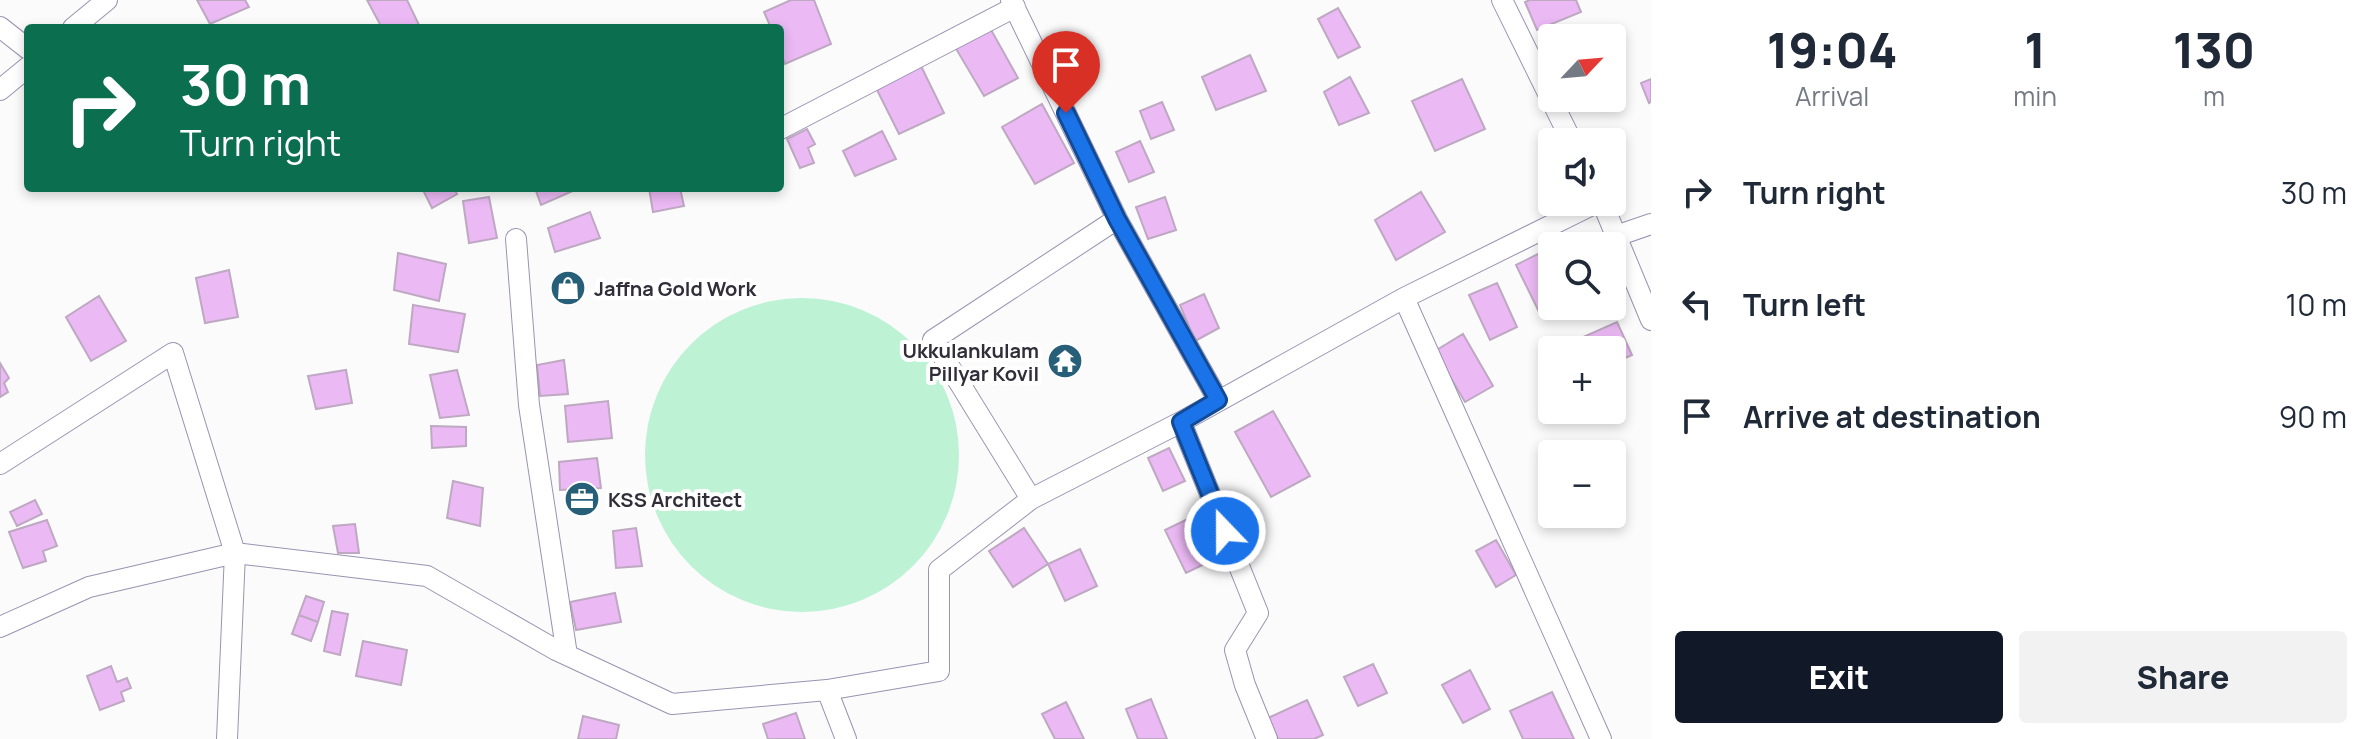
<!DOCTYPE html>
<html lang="en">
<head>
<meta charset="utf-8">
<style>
  :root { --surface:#fff; --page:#f2f2f3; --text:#1f2937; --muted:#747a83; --accent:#111827 }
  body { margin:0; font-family:Manrope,sans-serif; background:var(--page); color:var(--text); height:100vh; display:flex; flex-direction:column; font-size:30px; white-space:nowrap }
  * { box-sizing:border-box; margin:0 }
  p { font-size:26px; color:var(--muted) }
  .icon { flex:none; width:44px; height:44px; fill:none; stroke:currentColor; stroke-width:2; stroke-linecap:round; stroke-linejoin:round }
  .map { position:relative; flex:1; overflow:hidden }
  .details { display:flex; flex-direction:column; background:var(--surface); width:720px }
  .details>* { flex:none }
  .guide { position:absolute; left:24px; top:24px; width:760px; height:168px; border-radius:8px; box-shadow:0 4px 12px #0003; background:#0b6e4f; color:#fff; overflow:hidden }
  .needle { width:52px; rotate:64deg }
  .fabs { position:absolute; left:1538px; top:24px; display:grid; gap:16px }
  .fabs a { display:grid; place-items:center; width:88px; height:88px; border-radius:8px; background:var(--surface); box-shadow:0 4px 12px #0003; font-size:40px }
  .pin { position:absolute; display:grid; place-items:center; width:68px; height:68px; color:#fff; margin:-82px -34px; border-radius:50% 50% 50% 0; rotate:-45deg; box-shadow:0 0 8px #0007 }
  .pin .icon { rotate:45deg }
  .me { position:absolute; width:88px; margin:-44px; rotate:338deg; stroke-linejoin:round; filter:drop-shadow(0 0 6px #0008) }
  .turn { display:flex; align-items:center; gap:28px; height:168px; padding:0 24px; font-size:36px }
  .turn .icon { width:104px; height:104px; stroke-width:2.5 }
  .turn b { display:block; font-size:56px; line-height:68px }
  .eta { display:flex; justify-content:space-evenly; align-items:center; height:136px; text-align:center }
  .eta b { font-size:48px; font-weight:800; line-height:56px }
  .primary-button { display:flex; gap:16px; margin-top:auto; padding:16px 24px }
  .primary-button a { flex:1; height:92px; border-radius:8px; background:var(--accent); color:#fff; font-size:32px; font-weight:800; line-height:92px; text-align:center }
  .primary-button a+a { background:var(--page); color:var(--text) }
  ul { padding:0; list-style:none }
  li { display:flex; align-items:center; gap:24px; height:112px; padding:0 24px }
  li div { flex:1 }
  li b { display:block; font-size:30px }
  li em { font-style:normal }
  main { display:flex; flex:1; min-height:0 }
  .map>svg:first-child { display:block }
  .green { fill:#bdf2d5 }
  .building { fill:#ebb9f4; stroke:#bea8c2; stroke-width:2 }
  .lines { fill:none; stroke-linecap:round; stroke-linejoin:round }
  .street-casing { stroke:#9a93b1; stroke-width:22 }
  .street { stroke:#fff; stroke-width:20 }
  .route-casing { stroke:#114b97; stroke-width:20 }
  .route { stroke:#1a73e8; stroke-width:14 }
  .labels { text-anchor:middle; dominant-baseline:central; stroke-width:8; stroke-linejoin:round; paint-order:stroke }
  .poi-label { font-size:20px; font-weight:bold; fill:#312e3a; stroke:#fff; text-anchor:start }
</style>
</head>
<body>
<main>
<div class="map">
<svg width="1651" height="739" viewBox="0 0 1651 739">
  <rect width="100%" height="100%" fill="#fbfbfb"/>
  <!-- green -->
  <path class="green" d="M645 455a157 157 0 1 1 314 0a157 157 0 1 1-314 0Z"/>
  <!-- building -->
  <path class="building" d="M197,0H245L249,7L210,24Z
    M367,0H407L419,25L411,28H382Z
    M791,0H814L831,44L785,64L780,51V28H771L764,12Z
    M1530,0H1576L1581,12L1537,30L1525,2Z
    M1338,8L1360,47L1338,58L1318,19Z
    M990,28L1018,78L984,96L955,47Z
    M1250,55L1266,91L1216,110L1202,77Z
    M921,66L944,113L899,134L876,88Z
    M1350,77L1369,113L1339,125L1324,92Z
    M1462,79L1485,129L1435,151L1412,101Z
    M1651,79V102L1649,103L1641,83Z
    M1617,89L1622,104L1606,111L1600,98H1612V91Z
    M1162,102L1174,130L1151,139L1140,111Z
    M1042,104L1074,163L1035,184L1002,127Z
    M807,129L815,144L808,148L814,163L800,168L787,139Z
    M882,131L896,159L855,176L843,151Z
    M1140,141L1154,172L1129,182L1116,152Z
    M422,188H454L457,194L432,208Z
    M535,188H574L575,190L541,205Z
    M649,188H680L684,206L653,212Z
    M1421,192L1445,232L1396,260L1375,220Z
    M489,197L497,238L469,243L463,201Z
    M1165,197L1176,230L1148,239L1136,207Z
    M590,212L600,238L555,252L548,228Z
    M1552,247V306H1563L1541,316L1516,265Z
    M398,253L446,264L439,301L394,290Z
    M229,270L238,317L205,323L196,278Z
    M1497,283L1517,327L1490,340L1469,295Z
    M1204,294L1219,328L1195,341L1180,305Z
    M99,296L126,341L91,361L66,317Z
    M413,305L465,314L458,352L409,344Z
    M1617,322L1632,355L1612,364V350H1586L1581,338Z
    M1463,334L1493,386L1465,402L1435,351Z
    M564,360L568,394L540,396L537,365Z
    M0,363L9,378L4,383L8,392L0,397Z
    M346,370L352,403L316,409L308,376Z
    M457,370L469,415L440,418L430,375Z
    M608,401L612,438L568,442L565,406Z
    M1273,411L1310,476L1271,497L1235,432Z
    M431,426L466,427V446L432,448Z
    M1169,448L1185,481L1163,491L1148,458Z
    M597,458L601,488L560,490L559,462Z
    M453,481L483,488L480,526L447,518Z
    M35,500L42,514L17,526L10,512Z
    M1198,514L1219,557L1186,573L1165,530Z
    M47,520L57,546L43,551L46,561L23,568L9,532Z
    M355,524L359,553H338L333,526Z
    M636,528L642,566L616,568L613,531Z
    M1024,528L1048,564L1013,587L989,551Z
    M1496,540L1516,575L1496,587L1476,551Z
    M1080,549L1097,586L1065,601L1048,564Z
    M615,593L621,622L576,630L570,602Z
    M306,596L324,602L318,622L299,615Z
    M332,611L348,614L340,655L324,651Z
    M299,615L318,622L311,641L292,634Z
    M363,641L407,650L401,685L356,676Z
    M1373,664L1387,693L1358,706L1344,677Z
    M111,666L117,682L127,678L131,688L121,692L124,701L100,710L87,676Z
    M1470,670L1490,709L1463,723L1442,685Z
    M1552,692L1574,739H1523L1510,711Z
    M1151,699L1167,739H1138L1126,709Z
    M1307,700L1323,735L1314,739H1278L1268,718Z
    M1066,702L1084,739H1055L1042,714Z
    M796,713L805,739H768L763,724Z
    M583,716L619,725L616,739H578Z"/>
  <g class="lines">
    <defs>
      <path id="street" d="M1011,0L1117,219L1218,400
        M1502,0L1572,142
        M0,27L28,49
        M73,28L107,0
        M0,90L28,67
        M780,129L1015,7
        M1602,202L1651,320
        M1616,236L1651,224
        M516,239L529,405L567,655
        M1404,298L1601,739
        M1181,422L1258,613L1235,650L1245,685L1267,739
        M0,464L173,353L235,553L89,587L0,627
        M1031,499L933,340L1117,219
        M827,690L846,739
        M227,739L235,553L427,576L556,650L672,704L827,690L939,671V570L1031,499L1181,422L1404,298L1598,202"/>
    </defs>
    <!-- street casing -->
    <use href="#street" class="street-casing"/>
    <!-- street -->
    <use href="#street" class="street"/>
  </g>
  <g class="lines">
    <defs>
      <path id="route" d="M1066,113L1117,219L1218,400L1181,422L1225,531"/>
    </defs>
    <!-- route casing -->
    <use href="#route" class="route-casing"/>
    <!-- route -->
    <use href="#route" class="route"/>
  </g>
  <!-- icons -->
  <defs>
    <symbol id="shop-disc" viewBox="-11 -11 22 22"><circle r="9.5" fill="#275f79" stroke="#fff"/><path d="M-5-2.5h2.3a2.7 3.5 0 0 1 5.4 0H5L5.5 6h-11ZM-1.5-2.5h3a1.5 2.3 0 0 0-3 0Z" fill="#fff"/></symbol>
    <symbol id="temple-disc" viewBox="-11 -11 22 22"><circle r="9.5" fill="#275f79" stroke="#fff"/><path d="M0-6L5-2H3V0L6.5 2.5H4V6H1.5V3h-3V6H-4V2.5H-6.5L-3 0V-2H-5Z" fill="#fff"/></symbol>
    <symbol id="office-disc" viewBox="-11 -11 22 22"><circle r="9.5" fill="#275f79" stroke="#fff"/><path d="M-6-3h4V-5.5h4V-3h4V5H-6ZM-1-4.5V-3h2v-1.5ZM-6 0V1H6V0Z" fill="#fff"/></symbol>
  </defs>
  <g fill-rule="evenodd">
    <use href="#shop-disc" x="548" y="268" width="40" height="40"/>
    <use href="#temple-disc" x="1045" y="341" width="40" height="40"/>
    <use href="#office-disc" x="562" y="479" width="40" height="40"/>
  </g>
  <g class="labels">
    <!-- poi labels -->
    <g class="poi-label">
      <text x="594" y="288">Jaffna Gold Work</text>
      <text x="1039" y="350" text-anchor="end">Ukkulankulam<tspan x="1039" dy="23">Pillyar Kovil</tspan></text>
      <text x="608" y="499">KSS Architect</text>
    </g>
  </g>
</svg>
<div class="fabs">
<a><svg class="needle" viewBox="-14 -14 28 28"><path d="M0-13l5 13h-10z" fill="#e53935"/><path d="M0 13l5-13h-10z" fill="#747a83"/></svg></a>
<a><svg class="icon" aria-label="sound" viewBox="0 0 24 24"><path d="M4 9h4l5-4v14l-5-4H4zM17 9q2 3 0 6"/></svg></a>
<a><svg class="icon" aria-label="search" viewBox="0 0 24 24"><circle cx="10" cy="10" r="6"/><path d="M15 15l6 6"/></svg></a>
<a>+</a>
<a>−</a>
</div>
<div class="pin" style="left:1066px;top:113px;background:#d93025"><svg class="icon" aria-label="arrive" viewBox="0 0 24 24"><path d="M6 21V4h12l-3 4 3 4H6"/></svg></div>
<svg class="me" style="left:1225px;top:531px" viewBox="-20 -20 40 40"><circle r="17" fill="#1a73e8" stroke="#fff" stroke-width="3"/><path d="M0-11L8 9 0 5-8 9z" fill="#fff"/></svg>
<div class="guide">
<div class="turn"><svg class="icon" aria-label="right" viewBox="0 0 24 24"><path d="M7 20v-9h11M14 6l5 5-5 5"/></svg><div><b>30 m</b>Turn right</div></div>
</div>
</div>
<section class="details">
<div class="eta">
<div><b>19:04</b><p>Arrival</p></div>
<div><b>1</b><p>min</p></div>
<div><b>130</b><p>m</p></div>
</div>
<ul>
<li><svg class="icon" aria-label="right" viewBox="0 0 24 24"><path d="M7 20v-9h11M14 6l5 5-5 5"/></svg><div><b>Turn right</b></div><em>30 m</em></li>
<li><svg class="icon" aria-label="left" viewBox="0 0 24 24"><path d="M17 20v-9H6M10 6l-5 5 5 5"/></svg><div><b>Turn left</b></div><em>10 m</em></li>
<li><svg class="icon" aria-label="arrive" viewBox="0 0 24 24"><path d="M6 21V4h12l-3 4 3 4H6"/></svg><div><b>Arrive at destination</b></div><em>90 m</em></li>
</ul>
<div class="primary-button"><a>Exit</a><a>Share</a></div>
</section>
</main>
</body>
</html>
